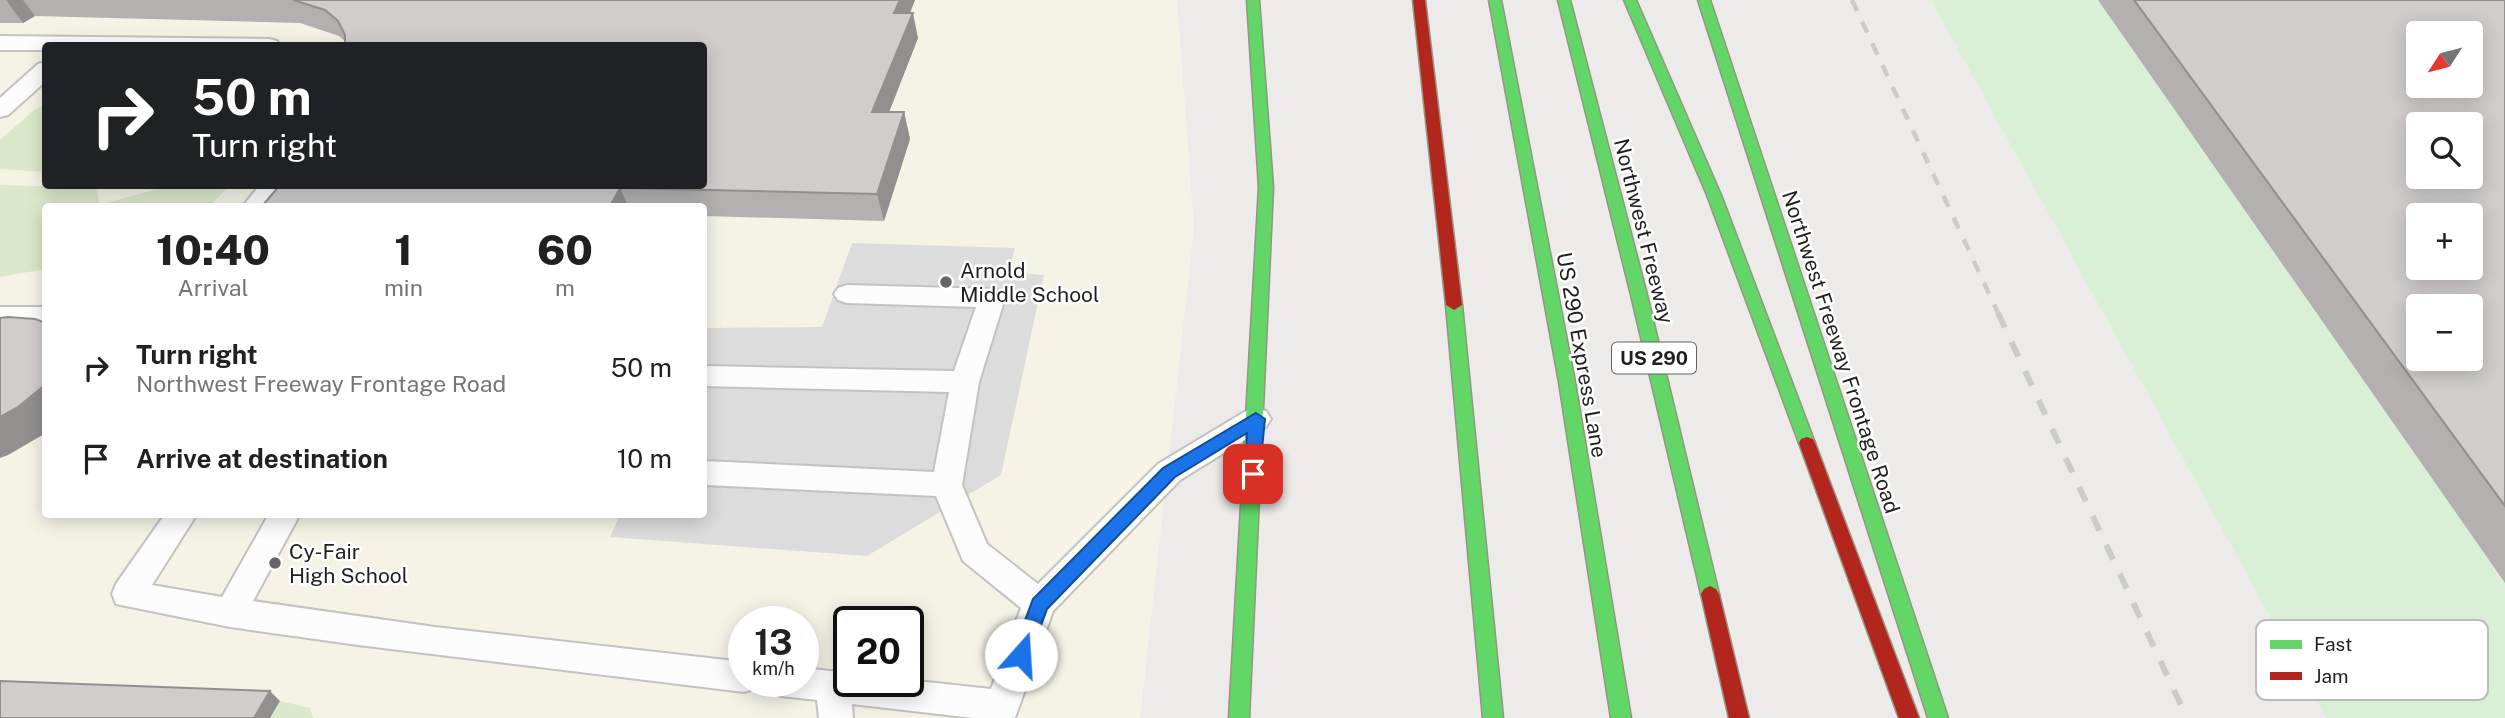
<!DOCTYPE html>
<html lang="en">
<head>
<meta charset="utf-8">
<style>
  :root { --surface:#fff; --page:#f6f6f6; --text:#202124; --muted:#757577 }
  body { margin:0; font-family:"Public Sans",sans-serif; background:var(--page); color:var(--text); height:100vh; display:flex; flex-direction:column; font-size:26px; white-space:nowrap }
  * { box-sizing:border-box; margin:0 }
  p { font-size:23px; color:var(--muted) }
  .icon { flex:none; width:38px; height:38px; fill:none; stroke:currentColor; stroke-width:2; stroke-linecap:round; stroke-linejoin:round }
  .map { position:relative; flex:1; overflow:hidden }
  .sheet { position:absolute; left:42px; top:203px; width:665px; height:315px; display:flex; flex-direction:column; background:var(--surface); border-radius:7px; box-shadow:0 4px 18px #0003 }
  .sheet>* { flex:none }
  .guide { position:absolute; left:42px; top:42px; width:665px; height:147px; border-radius:7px; box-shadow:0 4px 18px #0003; background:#202124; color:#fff; overflow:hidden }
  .needle { width:46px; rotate:234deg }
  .controls { position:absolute; left:2406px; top:21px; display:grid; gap:14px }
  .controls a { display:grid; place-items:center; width:77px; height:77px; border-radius:7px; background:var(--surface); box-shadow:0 4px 18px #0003; font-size:35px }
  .speed { position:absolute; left:728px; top:606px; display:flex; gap:14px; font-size:35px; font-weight:700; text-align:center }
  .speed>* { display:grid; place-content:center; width:91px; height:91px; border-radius:50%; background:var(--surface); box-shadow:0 4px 18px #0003; line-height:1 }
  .speed small { font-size:18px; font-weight:400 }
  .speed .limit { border:4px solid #111; border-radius:10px; background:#fff; color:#111 }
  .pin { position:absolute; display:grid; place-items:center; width:60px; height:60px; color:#fff; margin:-30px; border-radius:14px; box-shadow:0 4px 10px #0006 }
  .me { position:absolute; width:77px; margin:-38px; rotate:19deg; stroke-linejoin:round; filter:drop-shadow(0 0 5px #0008) }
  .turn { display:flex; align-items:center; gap:24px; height:147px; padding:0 35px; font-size:32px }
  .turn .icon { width:91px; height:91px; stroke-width:2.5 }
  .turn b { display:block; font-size:49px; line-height:60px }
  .eta { display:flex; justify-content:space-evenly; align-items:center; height:119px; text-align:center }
  .eta b { font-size:42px; font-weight:800; line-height:49px }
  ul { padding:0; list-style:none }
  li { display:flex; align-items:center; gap:21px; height:91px; padding:0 35px }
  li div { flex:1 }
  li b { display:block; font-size:26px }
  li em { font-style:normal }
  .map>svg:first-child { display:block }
  .education { fill:#f5f3e6; fill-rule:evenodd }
  .grass { fill:#dce7cb }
  .park { fill:#d9f0d7; fill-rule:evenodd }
  .parking { fill:#dddcdc }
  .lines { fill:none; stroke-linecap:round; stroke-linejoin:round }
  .lane-casing { stroke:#c3c2c1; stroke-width:4 }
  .fast-casing { stroke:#969582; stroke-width:3 }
  .jam-casing { stroke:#969582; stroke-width:3 }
  .lane { fill:#fcfcfc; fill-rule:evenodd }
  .fast { fill:#63d668; fill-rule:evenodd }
  .jam { fill:#b3261e; fill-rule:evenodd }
  .rail-far1 { stroke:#cbcbca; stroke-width:4.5; stroke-dasharray:12 12; stroke-linecap:butt }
  .rail { stroke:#cbcbca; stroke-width:6; stroke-dasharray:16 16; stroke-linecap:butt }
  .wall { fill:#b3b0af }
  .shaded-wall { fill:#92908f }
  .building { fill:#d0cdcc; stroke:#92908f; stroke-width:2; fill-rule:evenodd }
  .route { fill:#1a73e8; stroke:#114b97; stroke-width:2 }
  .poi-dot { fill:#676666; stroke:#fff; stroke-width:2.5 }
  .labels { text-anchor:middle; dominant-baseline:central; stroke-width:5; stroke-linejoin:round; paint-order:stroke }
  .shield { fill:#fff; stroke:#626262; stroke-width:2 }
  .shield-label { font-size:19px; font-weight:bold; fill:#1f1f1f }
  .street-label { font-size:21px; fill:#1f1f1f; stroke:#fff }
  .poi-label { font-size:21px; fill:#1f1f1f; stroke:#fff; text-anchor:start }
  .key { fill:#fff; stroke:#bcbcbc; stroke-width:2 }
  .key-label { font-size:19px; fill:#1f1f1f }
</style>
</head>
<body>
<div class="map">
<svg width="2505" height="718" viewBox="0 0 2505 718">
  <rect width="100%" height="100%" fill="#edebe9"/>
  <!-- education -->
  <path class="education" d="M0,0H1177L1194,228L1140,718H0ZM46,46H704V186H46ZM46,206H704V514H46ZM744,621H803V681H744ZM849,621H908V681H849Z"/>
  <!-- grass -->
  <path class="grass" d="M45,105V172L0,169V140L34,110Z
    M0,185L96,188L100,205L153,190L155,186H229L210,206H46L45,269L0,277Z
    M280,701L310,708L313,718H270Z"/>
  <!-- park -->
  <path class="park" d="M1931,0H2505V718H2326ZM2418,33H2471V86H2418ZM2418,124H2471V177H2418ZM2418,215H2471V268H2418ZM2418,306H2471V359H2418Z"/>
  <!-- parking -->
  <path class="parking" d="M852,243L1015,248L1009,272L1044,275L1001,475L867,556L610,537L620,515L704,514V328L822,327Z"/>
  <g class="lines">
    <defs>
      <path id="lane" d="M0,36L269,39L277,41L280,46H46V50H0Z
        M46,62V81L8,115L0,117V98L38,64Z
        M259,186H284L268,206H243Z
        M847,285L992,289L1001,291L1005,298L979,382L962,485L987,544L1038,584L1158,464L1246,411L1256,408L1266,411L1271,419L1266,427L1180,480L1053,611L1015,718H973L852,704L853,718H819L817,700L781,696L769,692L764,681H803V668L849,673V681L908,680L991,689L1021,608L963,561L936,496L704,485V461L934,472L949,392L704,386V366L954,371L976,307L847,303L838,300L834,294L838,288Z
        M0,307H46V325H0Z
        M165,514H197L152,585L222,597L269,514H300L253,601L435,627L744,662V681H759L756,688L744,692L358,645L230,627L116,604L112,594L116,584Z"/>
      <path id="fast" d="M1247,0H1259L1273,187L1249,718H1229L1259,187Z
        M1489,0H1501L1575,382L1631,718H1611L1559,382Z
        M1558,0H1570L1647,295L1719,594L1716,599L1710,602L1704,599L1701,594L1631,295Z
        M1624,0H1636L1721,195L1815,443L1813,447H1801L1799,443L1707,195Z
        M1698,0H1710L1948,718H1928Z
        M1454,300L1462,305L1503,718H1483L1446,305Z"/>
      <path id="jam" d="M1413,0H1425L1462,305L1454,310L1446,305Z
        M1807,437L1813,439L1815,443L1919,718H1899L1799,443L1801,439Z
        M1710,586L1716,589L1719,594L1749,718H1729L1701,594L1704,589Z"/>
    </defs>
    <!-- lane casing -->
    <use href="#lane" class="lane-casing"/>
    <!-- fast casing -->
    <use href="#fast" class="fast-casing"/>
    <!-- jam casing -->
    <use href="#jam" class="jam-casing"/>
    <!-- lane -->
    <use href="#lane" class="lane"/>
    <!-- fast -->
    <use href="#fast" class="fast"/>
    <!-- jam -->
    <use href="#jam" class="jam"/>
    <!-- rail-far1 -->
    <path class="rail-far1" d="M1852,0L1999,315"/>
    <!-- rail -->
    <path class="rail" d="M1998,313L2187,718"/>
  </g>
  <!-- wall -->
  <path class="wall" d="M0,0H915L910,13L918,38L889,112H904L910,139L884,221L704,216V206H264L263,205L279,186H704L345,41L339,36L300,23L35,16L23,23H0Z
    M2098,0H2505V583Z"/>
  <!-- shaded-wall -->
  <path class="shaded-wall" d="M6,0H23L35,16L23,23Z
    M900,0H915L900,38L894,13Z
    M913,13L918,38L879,138L872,112Z
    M904,112L910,139L884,221L877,194Z
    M620,188L628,206H610Z
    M46,384V433L8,455L0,458V417Z
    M270,691L280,701L270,718H254Z"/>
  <!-- building -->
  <path class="building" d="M293,0H900L894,13H913L872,112H904L877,194L620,188L610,206H327L263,205L279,186H704V46H345V35L338,21L325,10Z
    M2134,0H2505V506ZM2418,33H2471V86H2418ZM2418,124H2471V177H2418ZM2418,215H2471V268H2418ZM2418,306H2471V359H2418Z
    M8,317L35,319L46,323V384L18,407L0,417V318Z
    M0,681L270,691L254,718H0Z"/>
  <!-- route -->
  <path class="route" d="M1256,413L1265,419L1259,478H1247L1245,474L1247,433L1175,477L1047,609L1028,661L1021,664L1015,661L1012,655L1033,599L1163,468Z"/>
  <!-- markers -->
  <g class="poi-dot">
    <circle cx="946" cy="282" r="7"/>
    <circle cx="275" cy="563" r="7"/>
  </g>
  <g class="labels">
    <!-- shield labels -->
    <rect class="shield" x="1612" y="342.5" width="84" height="31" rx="5"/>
    <g class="shield-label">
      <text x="1654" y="358">US 290</text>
    </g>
    <!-- street labels -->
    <g class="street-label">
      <text transform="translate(1644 231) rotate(76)">Northwest Freeway</text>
      <text transform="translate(1841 352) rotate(72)">Northwest Freeway Frontage Road</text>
      <text transform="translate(1582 355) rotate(80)">US 290 Express Lane</text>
    </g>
    <!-- poi labels -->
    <g class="poi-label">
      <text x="960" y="270">Arnold<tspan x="960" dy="24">Middle School</tspan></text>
      <text x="289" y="551">Cy-Fair<tspan x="289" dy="24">High School</tspan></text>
    </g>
  </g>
  <!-- legend -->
  <rect x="2256" y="620" width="232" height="80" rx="10" class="key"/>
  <rect x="2270" y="640" width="32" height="9" fill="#63d668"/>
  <rect x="2270" y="672" width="32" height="8" fill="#b3261e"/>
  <g class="key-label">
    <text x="2314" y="651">Fast</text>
    <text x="2314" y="683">Jam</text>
  </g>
</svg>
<div class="controls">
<a><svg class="needle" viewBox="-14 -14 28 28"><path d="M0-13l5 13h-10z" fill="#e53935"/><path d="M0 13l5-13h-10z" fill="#757577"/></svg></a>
<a><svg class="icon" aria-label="search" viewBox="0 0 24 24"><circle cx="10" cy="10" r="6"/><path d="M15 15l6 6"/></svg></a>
<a>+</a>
<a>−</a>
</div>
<div class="speed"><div>13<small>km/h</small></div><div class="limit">20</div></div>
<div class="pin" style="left:1253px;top:474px;background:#d93025"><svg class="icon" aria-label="arrive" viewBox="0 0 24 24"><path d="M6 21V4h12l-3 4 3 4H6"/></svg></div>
<svg class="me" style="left:1021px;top:655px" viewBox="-20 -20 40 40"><circle r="19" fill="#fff"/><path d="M0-13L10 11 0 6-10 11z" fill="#1a73e8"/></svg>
<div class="guide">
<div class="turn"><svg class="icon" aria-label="right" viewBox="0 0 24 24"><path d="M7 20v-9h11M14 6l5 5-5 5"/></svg><div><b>50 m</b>Turn right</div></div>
</div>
<section class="sheet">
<div class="eta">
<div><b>10:40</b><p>Arrival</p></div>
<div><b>1</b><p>min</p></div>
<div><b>60</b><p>m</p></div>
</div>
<ul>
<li><svg class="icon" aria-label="right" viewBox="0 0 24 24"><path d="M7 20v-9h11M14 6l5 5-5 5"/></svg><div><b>Turn right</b><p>Northwest Freeway Frontage Road</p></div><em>50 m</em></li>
<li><svg class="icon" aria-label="arrive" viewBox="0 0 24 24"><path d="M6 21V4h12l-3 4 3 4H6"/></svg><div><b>Arrive at destination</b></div><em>10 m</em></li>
</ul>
</section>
</div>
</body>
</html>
